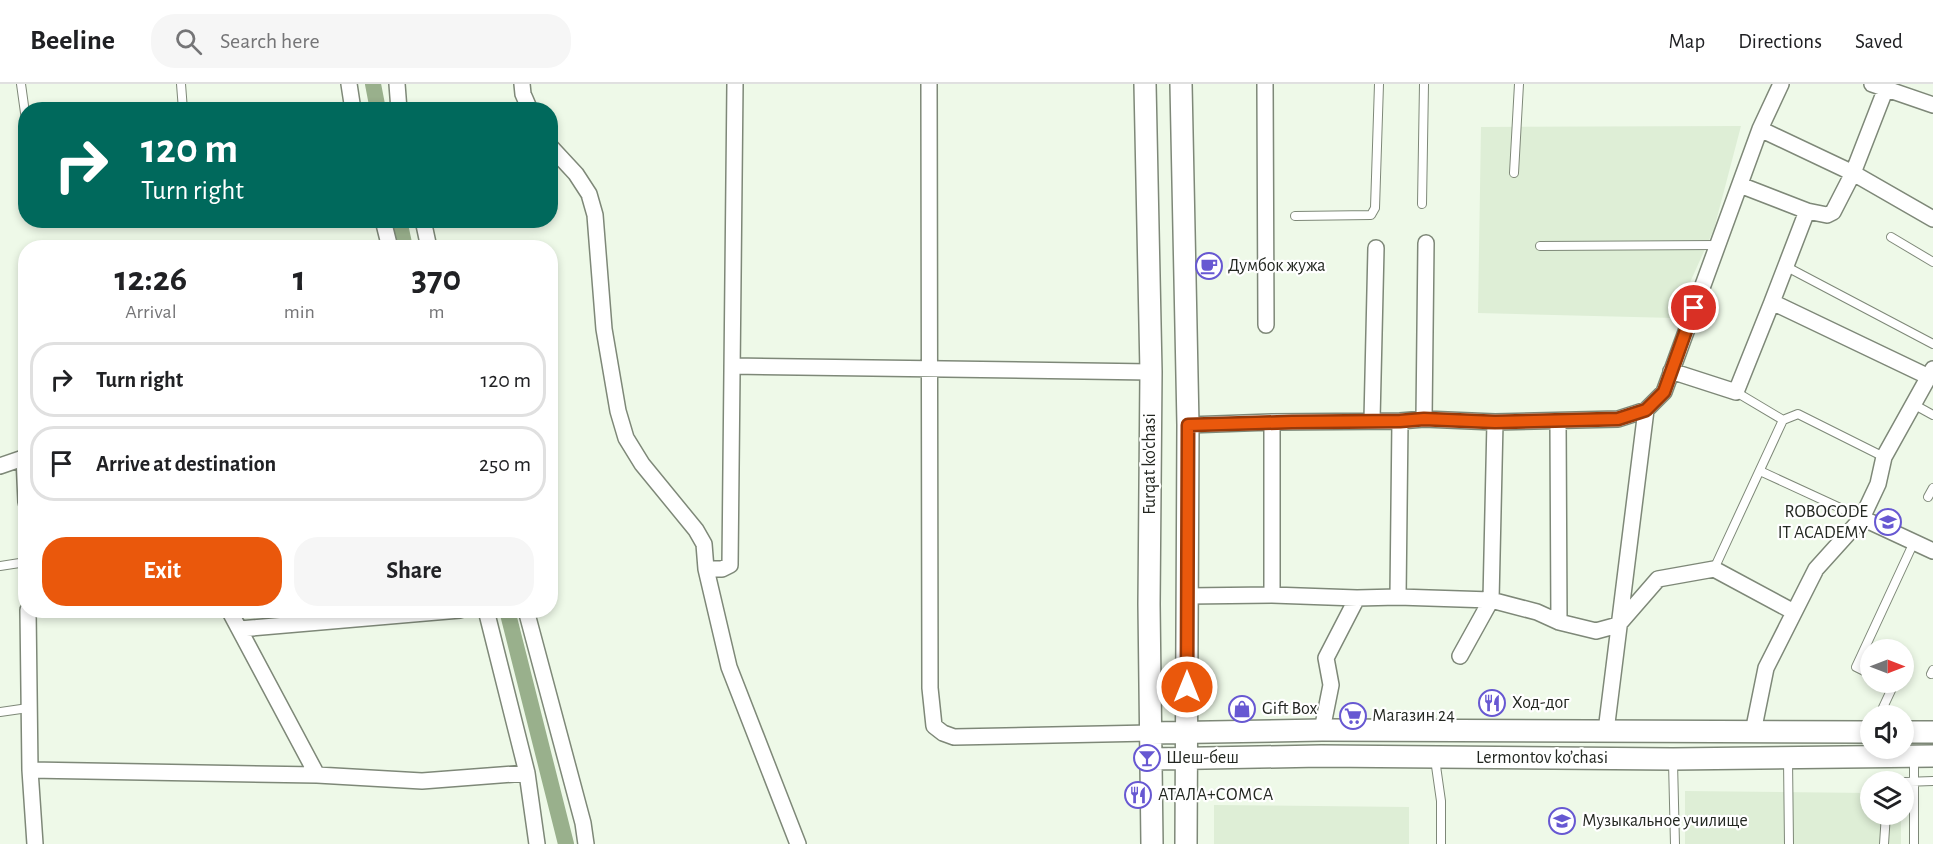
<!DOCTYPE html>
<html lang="en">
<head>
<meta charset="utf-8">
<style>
  :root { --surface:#fff; --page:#f6f6f6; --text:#202124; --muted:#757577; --line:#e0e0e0; --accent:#ea580c }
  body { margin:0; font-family:"Alegreya Sans",sans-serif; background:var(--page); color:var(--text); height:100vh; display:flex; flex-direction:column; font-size:22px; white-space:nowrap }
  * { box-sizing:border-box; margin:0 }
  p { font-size:20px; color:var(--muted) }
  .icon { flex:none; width:33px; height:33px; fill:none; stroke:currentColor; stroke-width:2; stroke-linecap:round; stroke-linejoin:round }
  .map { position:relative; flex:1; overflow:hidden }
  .details { position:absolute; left:18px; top:156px; width:540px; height:378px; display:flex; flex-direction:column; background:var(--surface); border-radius:24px; box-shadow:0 3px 9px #0003 }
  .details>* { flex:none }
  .hud { position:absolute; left:18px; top:18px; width:540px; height:126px; border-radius:24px; box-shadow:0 3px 9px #0003; background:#00695c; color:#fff; overflow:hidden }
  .needle { width:39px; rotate:90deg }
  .tools { position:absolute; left:1860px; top:555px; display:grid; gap:12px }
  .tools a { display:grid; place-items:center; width:54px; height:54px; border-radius:50%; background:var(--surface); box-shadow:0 3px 9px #0003; font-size:30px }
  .pin { position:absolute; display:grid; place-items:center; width:51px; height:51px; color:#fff; margin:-26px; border:3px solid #fff; border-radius:50%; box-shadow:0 2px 6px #0007 }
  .me { position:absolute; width:66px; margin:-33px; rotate:0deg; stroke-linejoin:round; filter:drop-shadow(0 0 4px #0008) }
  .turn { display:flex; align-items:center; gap:21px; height:126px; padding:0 24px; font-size:27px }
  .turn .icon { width:78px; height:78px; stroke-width:2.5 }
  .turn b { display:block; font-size:42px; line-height:51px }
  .eta { display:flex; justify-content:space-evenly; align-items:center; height:102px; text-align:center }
  .eta b { font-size:36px; font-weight:700; line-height:42px }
  .cta { display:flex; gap:12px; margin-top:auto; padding:12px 24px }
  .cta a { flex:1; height:69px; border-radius:24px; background:var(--accent); color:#fff; font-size:24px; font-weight:700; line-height:69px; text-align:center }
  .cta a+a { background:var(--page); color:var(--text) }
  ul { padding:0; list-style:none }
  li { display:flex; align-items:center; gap:18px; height:75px; margin:0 12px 9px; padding:0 12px; border:3px solid var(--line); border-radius:24px }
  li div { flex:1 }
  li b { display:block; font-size:22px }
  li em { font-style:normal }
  header { display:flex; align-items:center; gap:36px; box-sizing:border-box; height:84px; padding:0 30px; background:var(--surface); border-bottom:2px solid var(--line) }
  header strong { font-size:28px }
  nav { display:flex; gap:33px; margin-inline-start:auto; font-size:21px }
  .search { width:420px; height:54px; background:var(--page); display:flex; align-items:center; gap:15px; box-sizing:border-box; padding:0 21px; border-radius:24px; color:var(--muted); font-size:22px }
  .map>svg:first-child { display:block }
  .built { fill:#deeed6 }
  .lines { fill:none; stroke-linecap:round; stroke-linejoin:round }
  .canal { stroke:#99b08c; stroke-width:16 }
  .service-casing { stroke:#7e8878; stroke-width:10 }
  .minor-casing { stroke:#7e8878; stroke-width:18 }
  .secondary-casing { stroke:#7e8878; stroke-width:24 }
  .service { stroke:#fff; stroke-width:8 }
  .minor { stroke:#fff; stroke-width:15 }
  .secondary { stroke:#fff; stroke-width:21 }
  .route-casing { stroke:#983908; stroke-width:15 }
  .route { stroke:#ea580c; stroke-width:10 }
  .labels { text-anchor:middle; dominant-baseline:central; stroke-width:4.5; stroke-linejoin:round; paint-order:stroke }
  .poi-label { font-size:18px; fill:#232721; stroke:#fff; text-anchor:start }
  .street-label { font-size:18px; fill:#232721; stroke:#fff }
</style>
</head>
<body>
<header>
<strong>Beeline</strong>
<div class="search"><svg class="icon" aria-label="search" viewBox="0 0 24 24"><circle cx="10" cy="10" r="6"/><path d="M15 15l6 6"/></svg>Search here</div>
<nav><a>Map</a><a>Directions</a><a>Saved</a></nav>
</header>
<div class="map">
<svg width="1933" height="760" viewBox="0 0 1933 760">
  <rect width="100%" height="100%" fill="#eef9e8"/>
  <!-- built -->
  <path class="built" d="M1741,42L1714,145L1674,234L1478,229L1481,43Z
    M1685,707L1870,709V730L1901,731V760H1685Z
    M1214,721L1409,723V760H1214Z"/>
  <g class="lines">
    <!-- canal -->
    <path class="canal" d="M373,0L378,26
      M399,136L405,164
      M507,526L566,760"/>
    <defs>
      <path id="service" d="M21,0L26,36
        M181,0L183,26
        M1514,89L1519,0
        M1422,120L1424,0
        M1295,132L1371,131L1375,124L1379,0
        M1891,153L1933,178
        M1540,162L1717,161
        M1785,182L1933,260
        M1913,320L1933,331
        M1783,336L1798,330L1884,373
        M1760,387L1862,434
        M1928,413L1933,404
        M0,482L26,478
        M1714,485L1783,336L1736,308
        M1870,590L1856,583L1914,458
        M1931,590L1933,586
        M0,628L28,624
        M1879,632L1894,600L1890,598
        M1914,674V760
        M1435,675L1441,717V760
        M1788,675L1789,760
        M1673,678L1675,760
        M1904,698L1933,697
        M1884,760L1886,730"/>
      <path id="minor" d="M349,0L353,26
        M397,0L399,26
        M522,0L523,10L530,26
        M929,0L930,604L934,642L943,649L954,653L1151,649
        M1265,0L1266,241
        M1872,0L1933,21
        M1760,45L1853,89L1933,135
        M550,62L576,90L589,110L595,131L604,245L618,327L626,354L642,380L696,446L704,460L706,485L729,583L798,760
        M1740,101L1807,127L1772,218L1929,293
        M1807,127L1827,131L1833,128L1853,89L1886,4
        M383,136L390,164
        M423,136L429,164
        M732,282L1151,288
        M1933,285L1884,373L1878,400L1862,434L1933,467
        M1671,287L1736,308L1772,218
        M1424,335L1426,159
        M1372,336L1376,164
        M1558,337L1559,538
        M1495,338L1491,516L1537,528L1559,538L1596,547L1618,541L1658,495L1714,485L1794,528
        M1188,341L1272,338L1400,337L1424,335L1495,338L1618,335L1646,326L1664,308L1760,45L1781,0
        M24,374L26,418
        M0,382L26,373
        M706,485H722L730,481L735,0
        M1272,511V338
        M1187,512L1272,511L1357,514L1398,513L1400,337
        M1398,513L1491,516L1460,572
        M28,526L30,686L35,760
        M229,526L317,691L422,697L527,689
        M486,526L527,689L537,760
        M526,526L583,739L586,760
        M240,545L460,526
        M1322,646L1331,601L1326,574L1357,514
        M1606,647L1646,326
        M1753,648L1766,584L1816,485L1862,434
        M30,686L317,691"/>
      <path id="secondary" d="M1145,0L1151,288L1149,520L1152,760
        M1181,0L1188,341L1186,760
        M1904,648H1933
        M1151,649L1322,646L1870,648
        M1152,675L1321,672L1673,675L1933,672"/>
    </defs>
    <!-- service casing -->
    <use href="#service" class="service-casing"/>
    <!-- minor casing -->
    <use href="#minor" class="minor-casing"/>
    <!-- secondary casing -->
    <use href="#secondary" class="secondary-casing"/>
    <!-- service -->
    <use href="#service" class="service"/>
    <!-- minor -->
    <use href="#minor" class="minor"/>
    <!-- secondary -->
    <use href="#secondary" class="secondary"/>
  </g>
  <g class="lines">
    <defs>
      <path id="route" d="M1187,603L1188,341L1292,338L1400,337L1424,335L1495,338L1618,335L1646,326L1664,308L1694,224"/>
    </defs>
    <!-- route casing -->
    <use href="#route" class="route-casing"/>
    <!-- route -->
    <use href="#route" class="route"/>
  </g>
  <!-- icons -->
  <defs>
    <symbol id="cafe-ring" viewBox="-11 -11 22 22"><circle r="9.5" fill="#fff" stroke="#6758d2" stroke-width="1.5"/><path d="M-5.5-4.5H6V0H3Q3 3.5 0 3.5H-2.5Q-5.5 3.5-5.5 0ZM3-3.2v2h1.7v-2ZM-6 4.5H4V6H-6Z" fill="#6758d2"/></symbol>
    <symbol id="school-ring" viewBox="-11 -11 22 22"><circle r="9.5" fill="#fff" stroke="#6758d2" stroke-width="1.5"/><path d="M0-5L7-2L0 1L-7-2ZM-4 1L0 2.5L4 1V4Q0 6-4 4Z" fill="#6758d2"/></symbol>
    <symbol id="restaurant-ring" viewBox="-11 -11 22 22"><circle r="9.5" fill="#fff" stroke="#6758d2" stroke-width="1.5"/><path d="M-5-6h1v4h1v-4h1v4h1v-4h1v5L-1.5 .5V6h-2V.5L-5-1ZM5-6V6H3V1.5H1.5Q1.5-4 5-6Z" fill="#6758d2"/></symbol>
    <symbol id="shop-ring" viewBox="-11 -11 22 22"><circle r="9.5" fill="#fff" stroke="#6758d2" stroke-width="1.5"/><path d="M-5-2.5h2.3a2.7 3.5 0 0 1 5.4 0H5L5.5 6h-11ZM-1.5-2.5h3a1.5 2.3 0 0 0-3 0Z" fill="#6758d2"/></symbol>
    <symbol id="supermarket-ring" viewBox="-11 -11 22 22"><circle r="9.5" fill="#fff" stroke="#6758d2" stroke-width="1.5"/><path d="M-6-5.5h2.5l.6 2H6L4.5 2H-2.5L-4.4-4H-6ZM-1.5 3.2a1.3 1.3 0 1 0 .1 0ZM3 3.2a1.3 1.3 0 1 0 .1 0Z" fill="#6758d2"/></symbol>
    <symbol id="bar-ring" viewBox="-11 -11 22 22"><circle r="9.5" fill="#fff" stroke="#6758d2" stroke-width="1.5"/><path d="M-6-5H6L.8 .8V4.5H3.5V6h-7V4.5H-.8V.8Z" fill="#6758d2"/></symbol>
    <symbol id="university-ring" viewBox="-11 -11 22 22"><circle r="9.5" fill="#fff" stroke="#6758d2" stroke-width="1.5"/><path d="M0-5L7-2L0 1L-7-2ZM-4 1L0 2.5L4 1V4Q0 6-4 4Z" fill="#6758d2"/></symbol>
  </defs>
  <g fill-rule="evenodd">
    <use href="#cafe-ring" x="1194" y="167" width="30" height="30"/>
    <use href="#school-ring" x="1873" y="423" width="30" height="30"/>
    <use href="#restaurant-ring" x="1477" y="604" width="30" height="30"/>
    <use href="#shop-ring" x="1227" y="610" width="30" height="30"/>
    <use href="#supermarket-ring" x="1338" y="617" width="30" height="30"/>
    <use href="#bar-ring" x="1132" y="659" width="30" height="30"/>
    <use href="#restaurant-ring" x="1123" y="696" width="30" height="30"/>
    <use href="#university-ring" x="1547" y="722" width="30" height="30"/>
  </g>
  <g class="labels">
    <!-- poi labels -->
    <g class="poi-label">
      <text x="1228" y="182">Думбок жужа</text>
      <text x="1868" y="428" text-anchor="end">ROBOCODE<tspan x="1868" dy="21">IT ACADEMY</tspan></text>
      <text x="1512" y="619">Ход-дог</text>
      <text x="1262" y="625">Gift Box</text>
      <text x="1372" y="632">Магазин 24</text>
      <text x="1166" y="674">Шеш-беш</text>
      <text x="1158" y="711">АТАЛА+СОМСА</text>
      <text x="1582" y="737">Музыкальное училище</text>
    </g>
    <!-- street labels -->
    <g class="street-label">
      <text transform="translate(1150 380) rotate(-90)">Furqat ko'chasi</text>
      <text x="1542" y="674">Lermontov ko’chasi</text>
    </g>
  </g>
</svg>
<div class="tools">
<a><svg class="needle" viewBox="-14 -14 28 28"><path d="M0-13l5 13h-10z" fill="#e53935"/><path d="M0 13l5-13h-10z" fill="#757577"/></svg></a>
<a><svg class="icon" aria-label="sound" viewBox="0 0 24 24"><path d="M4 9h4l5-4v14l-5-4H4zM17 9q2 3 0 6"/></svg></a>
<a><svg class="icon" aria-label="layers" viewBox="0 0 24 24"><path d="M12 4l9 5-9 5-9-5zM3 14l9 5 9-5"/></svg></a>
</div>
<div class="pin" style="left:1694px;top:224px;background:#d93025"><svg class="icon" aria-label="arrive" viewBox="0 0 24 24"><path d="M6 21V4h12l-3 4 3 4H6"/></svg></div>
<svg class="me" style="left:1187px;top:603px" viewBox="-20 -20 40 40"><circle r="17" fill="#ea580c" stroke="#fff" stroke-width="3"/><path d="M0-11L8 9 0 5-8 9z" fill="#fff"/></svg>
<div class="hud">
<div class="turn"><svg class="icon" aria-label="right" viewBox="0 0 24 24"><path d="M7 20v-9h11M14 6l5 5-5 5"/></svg><div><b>120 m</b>Turn right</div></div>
</div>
<section class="details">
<div class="eta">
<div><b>12:26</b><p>Arrival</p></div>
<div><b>1</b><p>min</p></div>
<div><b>370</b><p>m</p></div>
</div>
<ul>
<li><svg class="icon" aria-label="right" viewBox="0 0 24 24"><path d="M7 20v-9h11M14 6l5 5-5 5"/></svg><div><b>Turn right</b></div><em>120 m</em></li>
<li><svg class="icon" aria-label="arrive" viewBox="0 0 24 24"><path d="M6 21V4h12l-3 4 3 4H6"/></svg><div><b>Arrive at destination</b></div><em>250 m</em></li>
</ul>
<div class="cta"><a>Exit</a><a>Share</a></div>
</section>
</div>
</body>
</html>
